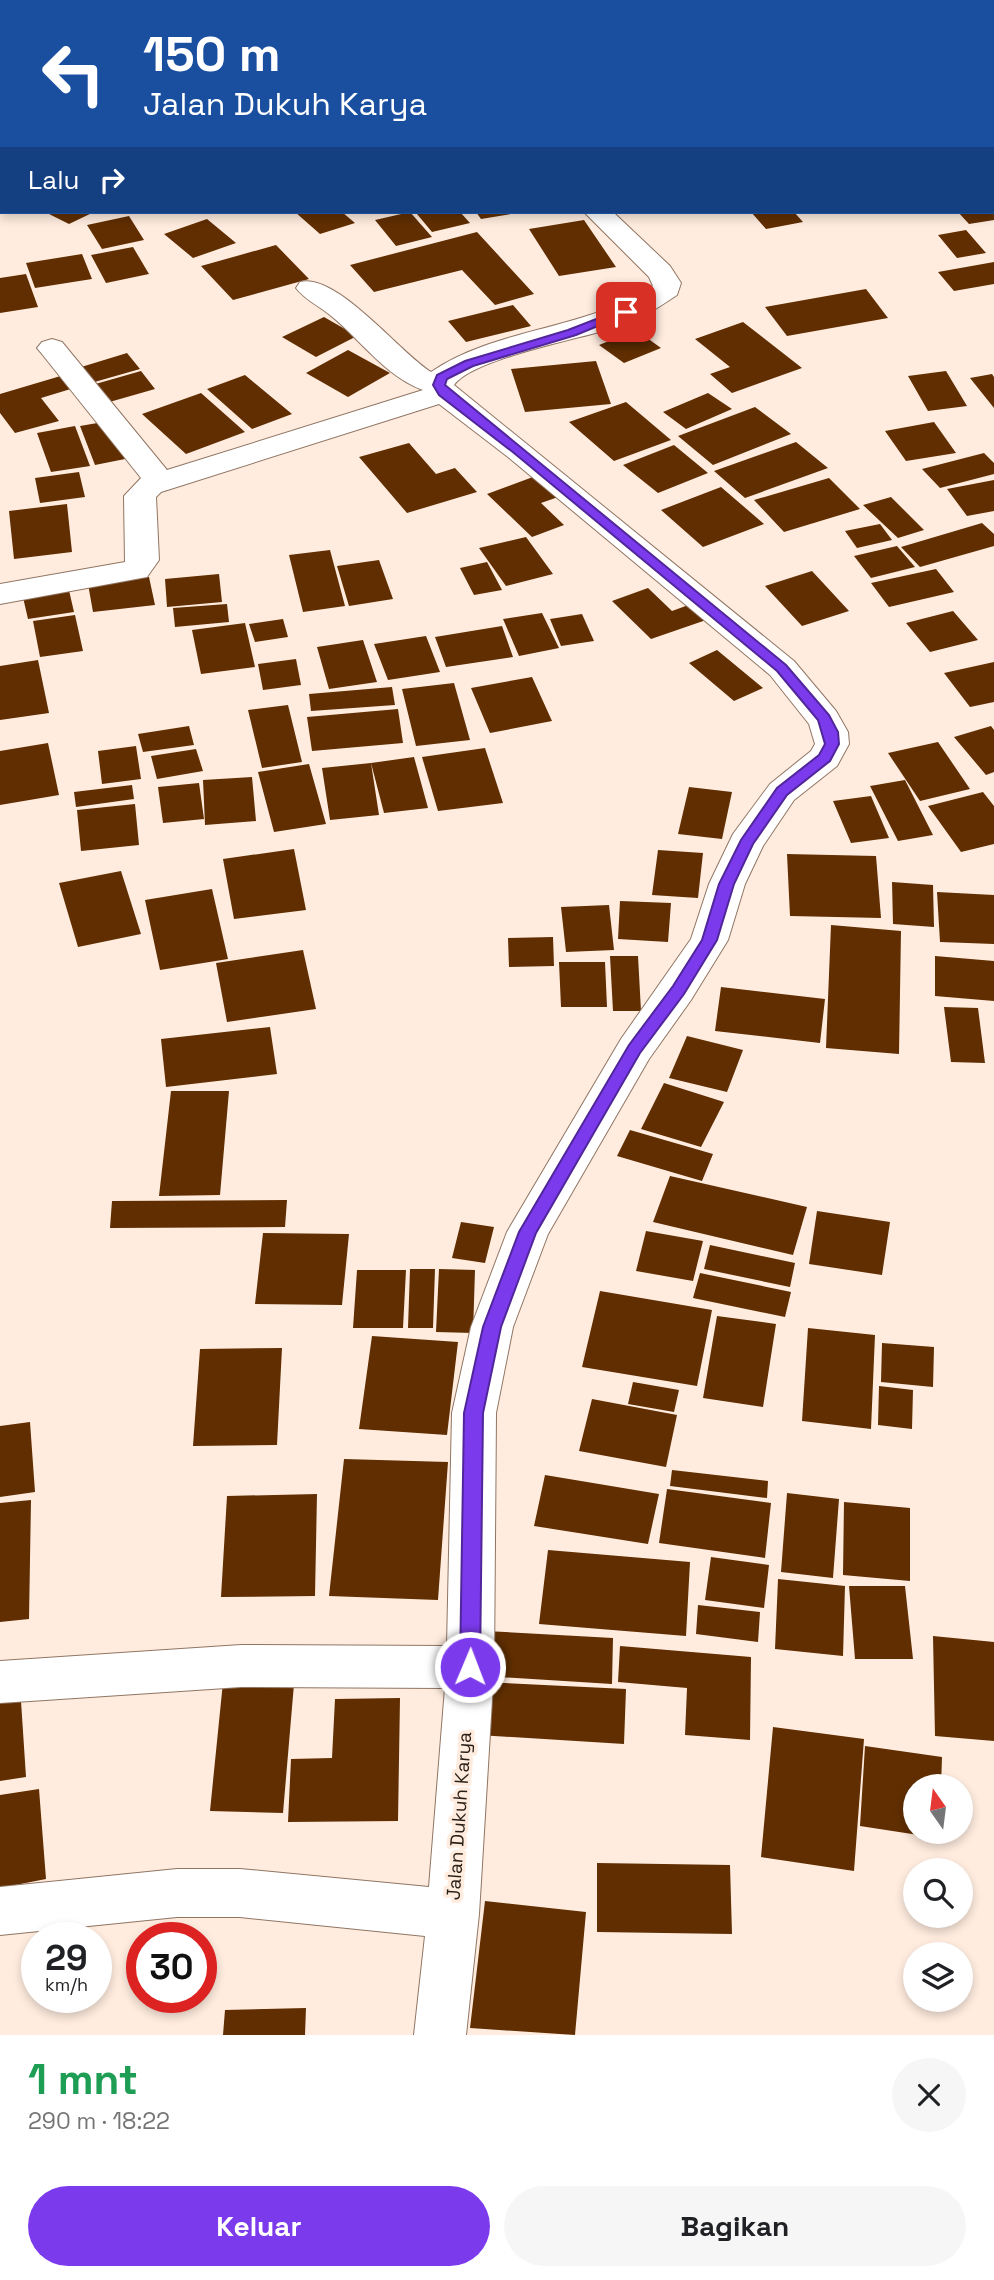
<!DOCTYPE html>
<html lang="id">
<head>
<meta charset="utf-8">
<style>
  :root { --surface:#fff; --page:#f6f6f6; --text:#202124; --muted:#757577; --accent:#7c3aed }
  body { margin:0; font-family:"Space Grotesk",sans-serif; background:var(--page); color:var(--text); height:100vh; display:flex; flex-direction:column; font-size:26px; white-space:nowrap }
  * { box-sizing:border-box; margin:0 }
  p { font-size:23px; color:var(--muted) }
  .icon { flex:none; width:38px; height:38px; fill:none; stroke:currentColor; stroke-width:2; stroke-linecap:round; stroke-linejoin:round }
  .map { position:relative; height:2035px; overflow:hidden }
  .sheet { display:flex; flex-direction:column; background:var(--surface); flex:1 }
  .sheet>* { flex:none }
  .hud { position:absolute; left:0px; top:0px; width:994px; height:214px; box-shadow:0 4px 10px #0003; background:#1a4fa0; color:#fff; overflow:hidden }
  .needle { width:46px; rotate:346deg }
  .tools { position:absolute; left:903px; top:1774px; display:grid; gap:14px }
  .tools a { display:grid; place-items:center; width:70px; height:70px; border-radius:50%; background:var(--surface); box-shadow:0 4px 10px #0003; font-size:35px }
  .speed { position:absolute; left:21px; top:1922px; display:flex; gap:14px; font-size:35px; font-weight:700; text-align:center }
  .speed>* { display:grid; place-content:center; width:91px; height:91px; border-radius:50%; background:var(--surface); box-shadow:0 4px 10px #0003; line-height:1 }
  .speed small { font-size:18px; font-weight:400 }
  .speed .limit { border:10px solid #d22; background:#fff; color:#111 }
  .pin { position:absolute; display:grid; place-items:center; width:60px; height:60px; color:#fff; margin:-30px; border-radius:14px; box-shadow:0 4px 10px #0006 }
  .me { position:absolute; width:77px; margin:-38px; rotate:1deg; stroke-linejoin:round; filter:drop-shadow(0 0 5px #0008) }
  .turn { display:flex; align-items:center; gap:24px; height:147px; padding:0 28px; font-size:32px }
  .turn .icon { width:91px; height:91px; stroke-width:2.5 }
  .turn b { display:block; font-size:49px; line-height:60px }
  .then { display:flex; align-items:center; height:66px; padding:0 28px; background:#0003; gap:14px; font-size:26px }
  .round { display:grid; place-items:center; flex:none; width:74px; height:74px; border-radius:37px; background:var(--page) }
  .overview { display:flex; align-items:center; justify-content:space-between; height:119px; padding:0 28px }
  h1 { font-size:42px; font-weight:700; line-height:52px; color:#1e9e55 }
  .button { display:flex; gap:14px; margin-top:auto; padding:14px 28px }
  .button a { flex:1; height:80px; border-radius:42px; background:var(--accent); color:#fff; font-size:28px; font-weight:700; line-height:80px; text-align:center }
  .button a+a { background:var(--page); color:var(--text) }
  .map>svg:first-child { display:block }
  .building { fill:#602e00 }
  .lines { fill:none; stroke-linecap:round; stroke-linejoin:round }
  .minor-casing { stroke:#907563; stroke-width:2 }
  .minor { fill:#fff; fill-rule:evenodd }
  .route { fill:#7c3aed; stroke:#51269a; stroke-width:2 }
  .labels { text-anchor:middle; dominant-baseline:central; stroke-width:7; stroke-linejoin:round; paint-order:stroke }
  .street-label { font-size:19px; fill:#2a1f17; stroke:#ffecdf }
</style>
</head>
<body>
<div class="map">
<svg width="994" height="2035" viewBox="0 0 994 2035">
  <rect width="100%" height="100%" fill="#ffecdf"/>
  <!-- building -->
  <path class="building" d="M45,212H94L69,224Z
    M295,212H342L355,223L320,234Z
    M410,212L432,237L396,246L375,220Z
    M427,212H460L470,223L432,232L417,214Z
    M476,212H510L511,214L481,219Z
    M751,212H794L803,222L766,229Z
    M958,212H994V220L969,224Z
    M129,216L144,240L102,249L87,225Z
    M207,219L236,243L193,258L164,234Z
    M584,220L616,267L559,276L529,229Z
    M966,230L986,253L957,258L938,235Z
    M477,232L534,294L495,305L462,270L374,292L350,265Z
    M276,245L309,279L233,300L201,266Z
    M133,247L149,274L106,283L91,255Z
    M82,254L92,279L35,288L26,263Z
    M994,262V284L954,291L938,272Z
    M26,274L38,307L0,313V278Z
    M866,289L888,318L787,336L765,307Z
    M513,305L531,326L466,342L448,321Z
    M324,317L357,336L316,357L282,337Z
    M743,322L802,368L732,393L710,374L730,367L695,339Z
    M636,330L661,348L624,363L599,345Z
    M348,350L390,373L348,397L306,373Z
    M127,353L140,369L91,383L78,368Z
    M596,361L611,404L525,412L511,369Z
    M141,371L155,389L106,403L92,385Z
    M946,371L967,406L928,411L908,376Z
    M992,374L994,377V408L970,378Z
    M64,375L74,388L41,398L59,421L15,433L0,413V394Z
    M245,375L292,414L252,429L207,389Z
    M201,393L245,432L186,454L142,414Z
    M708,393L732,409L686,429L663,412Z
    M626,402L671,440L614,461L569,422Z
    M755,407L791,434L713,465L678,436Z
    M109,421L125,459L95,465L80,426Z
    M934,422L956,453L906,461L885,431Z
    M75,426L90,466L51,472L37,433Z
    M796,442L828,468L745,498L714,471Z
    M409,443L436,474L455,468L477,492L407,513L359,457Z
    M674,445L708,473L658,493L623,465Z
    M984,453L994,463V474L940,488L922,469Z
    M79,472L85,497L40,503L35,478Z
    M541,474L564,495L541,503L564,525L532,537L487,494Z
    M829,478L860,509L784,532L754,500Z
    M994,480V511L967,516L947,489Z
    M721,487L764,524L703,547L661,510Z
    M891,497L924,530L898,538L863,505Z
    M67,504L72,552L14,559L9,511Z
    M982,523L994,534V546L920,567L901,547Z
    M880,524L892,540L857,548L845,531Z
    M526,537L553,574L506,586L479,548Z
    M897,546L915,567L871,578L854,556Z
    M330,550L345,606L303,612L289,555Z
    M379,560L393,599L349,606L337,566Z
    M487,562L502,590L474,595L460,568Z
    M936,569L954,592L889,607L871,583Z
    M812,571L849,611L802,626L765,586Z
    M219,574L222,602L167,607L165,579Z
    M149,577L155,605L93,612L88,584Z
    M68,586L74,612L28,619L22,593Z
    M648,588L672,611L694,603L709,619L651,639L612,601Z
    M227,604L229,622L175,627L173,608Z
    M953,611L978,640L930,652L906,623Z
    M542,613L559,648L519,656L503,619Z
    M582,614L594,641L561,646L550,619Z
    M75,615L83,651L40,657L33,621Z
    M283,619L288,637L255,642L249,624Z
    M245,623L255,667L201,674L192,630Z
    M502,626L513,657L446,667L435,637Z
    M426,636L440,672L388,680L374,644Z
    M363,640L377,682L329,689L317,647Z
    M717,650L763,688L734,701L689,663Z
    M296,659L301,685L263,690L258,664Z
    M38,660L49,713L0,720V666Z
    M994,662V702L970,707L944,673Z
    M532,677L552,721L490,733L471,688Z
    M454,683L470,740L416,746L402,689Z
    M392,687L395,705L311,711L309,694Z
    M288,705L302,762L262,768L248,710Z
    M398,709L403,743L312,751L307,717Z
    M189,726L194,745L143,752L138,734Z
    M991,726L994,730V772L986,775L954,737Z
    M938,742L970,789L920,801L888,753Z
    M48,743L59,795L0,805V751Z
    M136,746L141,779L102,784L98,751Z
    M485,748L503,803L438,811L422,757Z
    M196,749L203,771L157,779L151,756Z
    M414,757L428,808L384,813L371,763Z
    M371,763L379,815L330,820L322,768Z
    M309,764L326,824L274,832L258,772Z
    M252,777L256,821L205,825L203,780Z
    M905,780L933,835L898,841L870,786Z
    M199,783L204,819L163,823L158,787Z
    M132,785L134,799L76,807L74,792Z
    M689,787L732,792L722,839L678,834Z
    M983,792L994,806V844L961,852L928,806Z
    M871,796L889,838L851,843L833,801Z
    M135,804L139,845L81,851L77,810Z
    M294,849L306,910L234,919L223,859Z
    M658,850L703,853L698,898L652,895Z
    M787,854L876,856L881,918L790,916Z
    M121,871L141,934L78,947L59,883Z
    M892,882L933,885L934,927L893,924Z
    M212,889L228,959L160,970L145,900Z
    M937,892L994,895V944L940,942Z
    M620,901L671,903L668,942L618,939Z
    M609,905L614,950L566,952L561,907Z
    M831,925L901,931L899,1054L826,1048Z
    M553,937L554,966L509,967L508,938Z
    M303,950L316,1009L227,1022L216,963Z
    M610,956H638L641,1011H613Z
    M935,956L994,961V1001L935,996Z
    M559,962H605L607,1007H561Z
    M721,987L825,999L820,1043L715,1031Z
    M944,1007L978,1008L985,1063L951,1062Z
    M270,1027L277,1074L166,1087L161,1039Z
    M687,1036L743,1050L727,1092L669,1078Z
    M664,1083L724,1102L701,1147L641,1129Z
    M171,1091H229L220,1195L159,1196Z
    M630,1130L713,1154L702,1181L617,1156Z
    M670,1176L807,1207L793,1255L653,1222Z
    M287,1200L285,1227L110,1228L112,1201Z
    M817,1211L890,1222L882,1275L809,1264Z
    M461,1222L494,1227L485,1263L452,1258Z
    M646,1231L703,1241L693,1281L636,1271Z
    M263,1233L349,1234L342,1305L255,1304Z
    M710,1245L795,1263L790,1287L704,1269Z
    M410,1269H435L433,1328H408Z
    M439,1269L475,1270L473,1333L436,1332Z
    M357,1270H406L403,1328H353Z
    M700,1273L791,1292L785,1317L693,1298Z
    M600,1291L712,1310L697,1386L582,1367Z
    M717,1316L776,1324L763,1407L703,1398Z
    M808,1328L875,1335L871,1429L802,1421Z
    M372,1336L458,1342L447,1435L359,1429Z
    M882,1343L934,1347L933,1387L881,1382Z
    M282,1348L277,1445L193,1446L200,1349Z
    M633,1382L679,1390L674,1412L628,1404Z
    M879,1386L913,1390L912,1429L878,1425Z
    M592,1399L677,1415L666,1467L579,1451Z
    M30,1422L35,1492L0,1497V1426Z
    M344,1459L448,1462L438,1600L329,1596Z
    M672,1470L768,1481L767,1498L670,1486Z
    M545,1475L659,1494L648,1544L534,1526Z
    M667,1489L771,1503L765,1558L659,1543Z
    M787,1493L839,1499L833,1578L781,1572Z
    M317,1494L315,1596L221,1597L227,1496Z
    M31,1500L29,1619L0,1622V1503Z
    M844,1502L910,1508V1581L843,1575Z
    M548,1550L690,1562L686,1636L539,1624Z
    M711,1557L769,1565L764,1608L705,1600Z
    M778,1579L845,1586L843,1656L775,1649Z
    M849,1586H905L913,1659H855Z
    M698,1605L760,1612L758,1642L696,1634Z
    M486,1631L613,1638L612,1684L483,1676Z
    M933,1636L994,1642V1741L935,1736Z
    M620,1646L751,1657L750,1740L685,1735L687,1688L618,1682Z
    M223,1682L294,1684L283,1813L210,1811Z
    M482,1682L626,1689L624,1744L478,1735Z
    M20,1686L26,1777L0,1781V1689Z
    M400,1698L398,1821L288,1822L291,1759L332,1758L335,1699Z
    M773,1727L864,1739L854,1871L761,1857Z
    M865,1746L942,1757L941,1787H915V1832H938V1838L860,1826Z
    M39,1789L46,1879L0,1888V1795Z
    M597,1863L730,1865L732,1934L597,1932Z
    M485,1901L586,1912L575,2035L470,2028Z
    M306,2008L305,2035H223L225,2010Z"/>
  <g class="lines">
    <defs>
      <path id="minor" d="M994,107V123L992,124V108Z
        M584,212H613L670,266L681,283L677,295C659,307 641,319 620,326C585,338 473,358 454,385L794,661L836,711L848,732L849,744L837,766L794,800L763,846L745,884L728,940L691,1000L649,1059L548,1234L513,1327L496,1413L494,1667L479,1914L466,2035H414L425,1936L240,1917H177L0,1935V1887L177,1869H240L429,1887L445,1688L241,1687L0,1703V1661L241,1645L447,1646L452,1413L471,1327L507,1232L621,1039L691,939L709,884L733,834L770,784L811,751L815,744L809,724L770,675L508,457L439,404L161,492L156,497L159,560L147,577L0,604V584L125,562L124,496L141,478L42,354L37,348L42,342L52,339L62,342L167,470L423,390C385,376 361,340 330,315C319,306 304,299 296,288L300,282C337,273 398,351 431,372C497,327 584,331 653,286L649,277Z"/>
    </defs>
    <!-- minor casing -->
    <use href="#minor" class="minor-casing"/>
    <!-- minor -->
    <use href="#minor" class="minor"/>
  </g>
  <!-- route -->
  <path class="route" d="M622,309L632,312L576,335L473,366L447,379L445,385L786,665L829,715L838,732L839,744L830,761L787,795L753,844L734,884L717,940L684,994L640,1053L536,1233L501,1327L483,1413L480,1667L477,1673L470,1675L463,1673L460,1667L464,1413L483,1327L519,1232L629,1045L673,986L702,940L719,884L741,840L777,788L819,755L825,744L818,720L777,671L514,453L439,395L433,385L437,375L465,361L568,330Z"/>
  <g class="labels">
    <!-- street labels -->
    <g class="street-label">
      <text transform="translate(459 1816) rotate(-86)">Jalan Dukuh Karya</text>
    </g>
  </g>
</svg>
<div class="tools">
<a><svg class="needle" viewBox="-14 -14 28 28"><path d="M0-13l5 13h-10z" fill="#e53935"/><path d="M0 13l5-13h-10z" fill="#757577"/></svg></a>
<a><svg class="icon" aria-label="search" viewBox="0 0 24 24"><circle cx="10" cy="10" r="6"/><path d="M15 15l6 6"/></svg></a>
<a><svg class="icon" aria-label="layers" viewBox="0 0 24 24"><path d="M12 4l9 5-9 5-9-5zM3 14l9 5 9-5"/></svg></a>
</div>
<div class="speed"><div>29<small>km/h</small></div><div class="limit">30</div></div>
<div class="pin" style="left:626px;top:312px;background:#d93025"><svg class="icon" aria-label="arrive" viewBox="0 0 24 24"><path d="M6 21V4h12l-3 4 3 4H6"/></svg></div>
<svg class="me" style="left:470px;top:1667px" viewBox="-20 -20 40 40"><circle r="17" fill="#7c3aed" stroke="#fff" stroke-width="3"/><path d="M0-11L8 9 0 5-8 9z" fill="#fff"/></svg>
<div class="hud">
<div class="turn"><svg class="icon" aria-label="left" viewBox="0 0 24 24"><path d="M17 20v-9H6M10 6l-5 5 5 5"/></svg><div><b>150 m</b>Jalan Dukuh Karya</div></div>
<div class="then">Lalu<svg class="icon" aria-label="right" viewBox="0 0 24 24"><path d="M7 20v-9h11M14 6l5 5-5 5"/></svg></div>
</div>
</div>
<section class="sheet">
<div class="overview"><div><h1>1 mnt</h1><p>290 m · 18:22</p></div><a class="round"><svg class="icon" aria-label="close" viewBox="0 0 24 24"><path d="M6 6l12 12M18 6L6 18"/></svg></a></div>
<div class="button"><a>Keluar</a><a>Bagikan</a></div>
</section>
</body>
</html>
